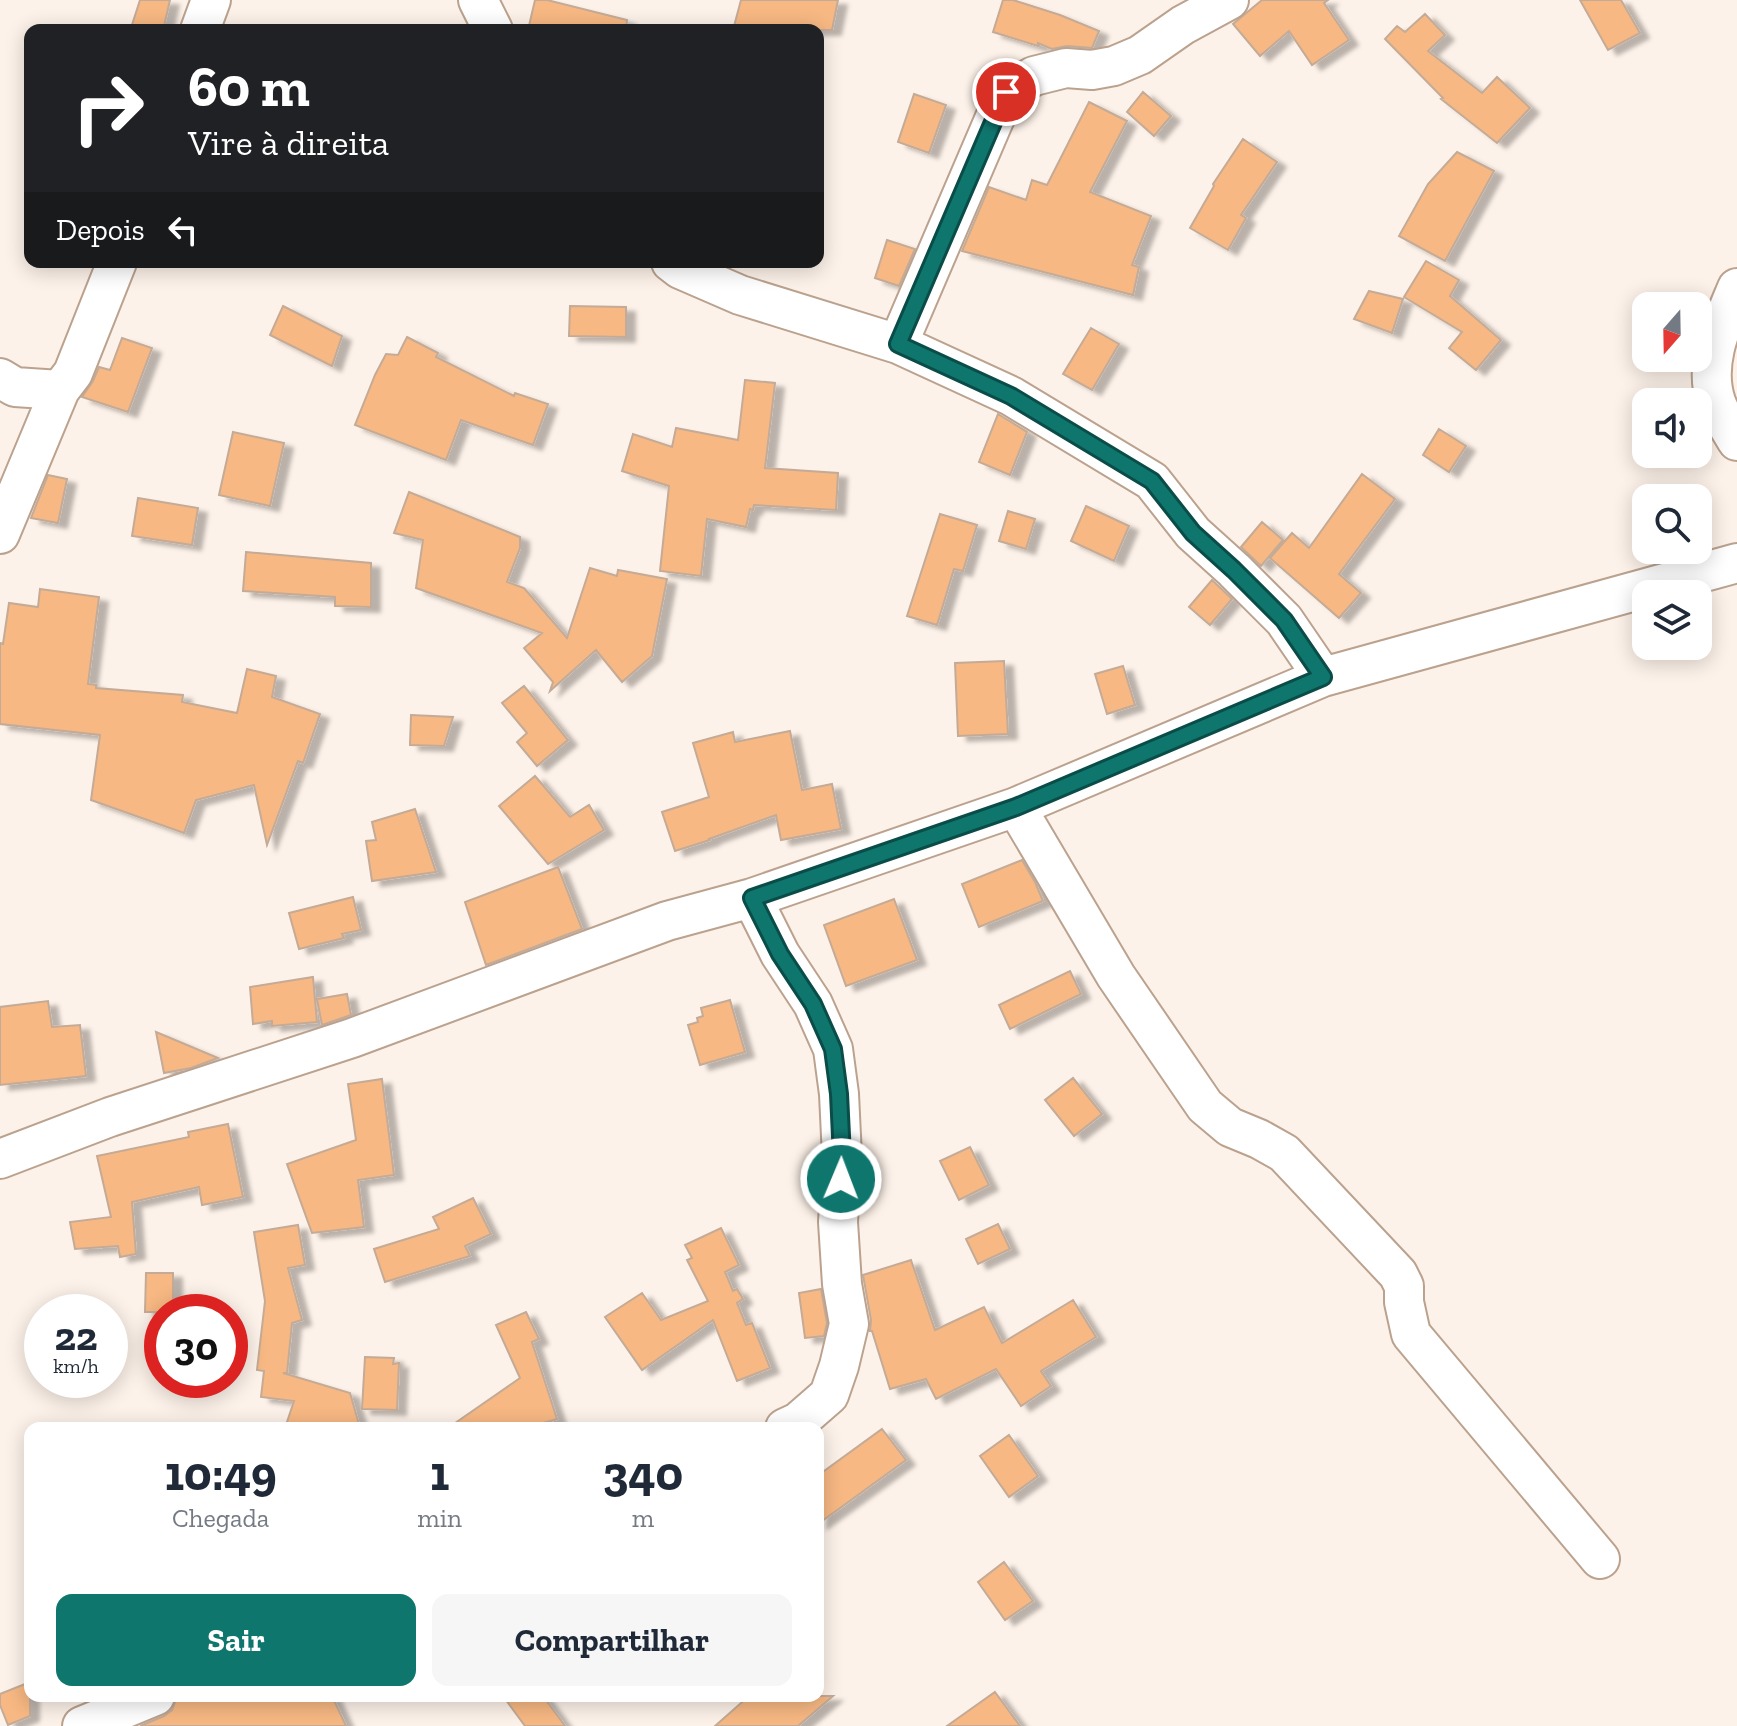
<!DOCTYPE html>
<html lang="pt">
<head>
<meta charset="utf-8">
<style>
  :root { --surface:#fff; --page:#f6f6f7; --text:#1f2937; --muted:#747a83; --accent:#0f766e }
  body { margin:0; font-family:"Zilla Slab",serif; background:var(--page); color:var(--text); height:100vh; display:flex; flex-direction:column; font-size:30px; white-space:nowrap }
  * { box-sizing:border-box; margin:0 }
  p { font-size:26px; color:var(--muted) }
  .icon { flex:none; width:44px; height:44px; fill:none; stroke:currentColor; stroke-width:2; stroke-linecap:round; stroke-linejoin:round }
  .map { position:relative; flex:1; overflow:hidden }
  .drawer { position:absolute; left:24px; top:1422px; width:800px; height:280px; display:flex; flex-direction:column; background:var(--surface); border-radius:16px; box-shadow:0 4px 20px #0003 }
  .drawer>* { flex:none }
  .banner { position:absolute; left:24px; top:24px; width:800px; height:244px; border-radius:16px; box-shadow:0 4px 20px #0003; background:#202124; color:#fff; overflow:hidden }
  .needle { width:52px; rotate:200deg }
  .buttons { position:absolute; left:1632px; top:292px; display:grid; gap:16px }
  .buttons a { display:grid; place-items:center; width:80px; height:80px; border-radius:16px; background:var(--surface); box-shadow:0 4px 20px #0003; font-size:40px }
  .speed { position:absolute; left:24px; top:1294px; display:flex; gap:16px; font-size:40px; font-weight:700; text-align:center }
  .speed>* { display:grid; place-content:center; width:104px; height:104px; border-radius:50%; background:var(--surface); box-shadow:0 4px 20px #0003; line-height:1 }
  .speed small { font-size:20px; font-weight:400 }
  .speed .limit { border:12px solid #d22; background:#fff; color:#111 }
  .pin { position:absolute; display:grid; place-items:center; width:68px; height:68px; color:#fff; margin:-34px; border:4px solid #fff; border-radius:50%; box-shadow:0 2px 8px #0007 }
  .me { position:absolute; width:88px; margin:-44px; rotate:1deg; stroke-linejoin:round; filter:drop-shadow(0 0 6px #0008) }
  .turn { display:flex; align-items:center; gap:28px; height:168px; padding:0 32px; font-size:36px }
  .turn .icon { width:104px; height:104px; stroke-width:2.5 }
  .turn b { display:block; font-size:56px; line-height:68px }
  .then { display:flex; align-items:center; height:76px; padding:0 32px; background:#0003; gap:16px; font-size:30px }
  .eta { display:flex; justify-content:space-evenly; align-items:center; height:136px; text-align:center }
  .eta b { font-size:48px; font-weight:700; line-height:56px }
  .primary-button { display:flex; gap:16px; margin-top:auto; padding:16px 32px }
  .primary-button a { flex:1; height:92px; border-radius:16px; background:var(--accent); color:#fff; font-size:32px; font-weight:700; line-height:92px; text-align:center }
  .primary-button a+a { background:var(--page); color:var(--text) }
  .map>svg:first-child { display:block }
  .building { fill:#f7b883; stroke:#c4ab97; stroke-width:2; filter:url(#shadow) }
  .lines { fill:none; stroke-linecap:round; stroke-linejoin:round }
  .minor-casing { stroke:#bba28e; stroke-width:42 }
  .minor { stroke:#fff; stroke-width:38 }
  .route-casing { stroke:#0a4d48; stroke-width:20 }
  .route { stroke:#0f766e; stroke-width:14 }
</style>
</head>
<body>
<div class="map">
<svg width="1737" height="1726" viewBox="0 0 1737 1726">
  <defs>
    <filter id="shadow"><feDropShadow dx="9" dy="5" stdDeviation="2" flood-color="#0004"/></filter>
  </defs>
  <rect width="100%" height="100%" fill="#fdf2e9"/>
  <!-- building -->
  <path class="building" d="M140,0H170L164,26L131,28Z
    M535,0H547L627,20L626,30H528Z
    M741,0H838L832,30H733Z
    M1003,0H1013L1060,15L1099,31L1092,48L1067,46L1052,49L1038,43V46L993,32Z
    M1262,0H1328L1324,3L1349,40L1312,65L1289,31L1260,56L1233,24Z
    M1580,0H1621L1640,33L1608,50Z
    M1425,14L1445,35L1428,51L1482,93L1497,77L1530,108L1497,143L1441,99L1443,98L1385,39L1397,26L1405,32Z
    M1143,92L1171,116L1154,136L1127,112Z
    M914,94L946,105L929,153L898,142Z
    M1089,102L1127,121L1090,192L1151,216L1132,265L1139,267L1133,295L962,251L989,187L1026,200L1032,180L1047,185Z
    M1243,139L1277,162L1241,215L1246,218L1228,250L1190,228L1214,186L1213,184Z
    M1457,152L1494,171L1445,261L1399,236L1428,184Z
    M887,240L915,249L899,286L875,278Z
    M1426,261L1459,280L1450,296L1501,340L1476,370L1449,348L1462,332L1404,297Z
    M1369,291L1403,299L1392,333L1354,319Z
    M283,306L342,336L332,366L270,335Z
    M570,306L626,307V337L569,336Z
    M1091,328L1119,344L1092,390L1063,374Z
    M407,337L438,353L436,357L514,396L515,393L548,404L533,445L461,420L446,460L355,425L375,375L386,354L398,355Z
    M122,338L152,348L128,412L82,397L93,381L99,367L110,370Z
    M745,380L775,383L765,468L838,473L836,510L754,505L753,510L750,509L746,527L707,519L701,576L660,571L669,486L622,471L633,434L672,447L676,428L738,440Z
    M998,414L1027,432L1010,475L979,462Z
    M1439,429L1466,446L1449,472L1423,455Z
    M233,432L284,443L270,506L219,495Z
    M1362,474L1395,499L1339,574L1361,593L1339,618L1270,558L1292,533L1309,548Z
    M48,475L67,479L58,523L31,518Z
    M409,492L520,537V548L507,582L524,588L567,638L590,568L617,576L618,570L667,579L652,656L622,682L596,650L550,691L553,682L524,648L542,633L416,588L423,540L394,533Z
    M138,498L198,508L192,545L132,536Z
    M1086,506L1129,526L1114,561L1071,541Z
    M1008,511L1035,519L1026,549L999,541Z
    M940,514L977,525L963,571L954,569L937,625L907,616Z
    M1262,522L1283,540L1261,566L1241,547Z
    M246,552L371,563V607L335,606V597L243,591Z
    M1212,580L1232,599L1210,625L1189,607Z
    M40,589L99,597L88,684L96,685V688L183,695L182,702L237,713L247,669L276,676L272,697L320,714L303,763L298,761L267,845L254,785L196,800L184,833L91,800L100,735L0,724V643L3,644L9,603L38,607Z
    M1004,661L1008,734L958,736L955,663Z
    M1123,666L1135,705L1107,714L1095,674Z
    M524,686L568,740L537,766L517,742L527,733L502,703Z
    M411,715L453,717L444,746L410,745Z
    M790,731L802,790L832,784L841,829L781,840L776,815L709,839L710,840L675,851L662,812L709,797L693,743L733,732L735,742Z
    M535,776L570,817L589,805L604,830L548,864L499,806Z
    M415,809L436,872L372,881L366,841L376,840L372,822Z
    M1022,860L1035,882L1043,901L979,927L962,884Z
    M558,867L582,929L486,965L465,902Z
    M353,897L361,930L342,934L344,938L299,949L289,913Z
    M894,899L917,960L846,986L824,925Z
    M1070,971L1081,994L1010,1029L999,1005Z
    M313,977L317,1022L272,1026V1021L253,1024L250,987Z
    M347,994L351,1015L322,1025L317,999Z
    M730,1000L745,1052L700,1065L688,1025L698,1022L697,1018L703,1016L701,1008Z
    M48,1001L52,1027L80,1025L86,1076L0,1085V1007Z
    M156,1032L218,1058L191,1068L164,1073Z
    M1073,1078L1102,1114L1074,1136L1045,1100Z
    M382,1079L394,1175L358,1180L364,1227L312,1233L287,1164L356,1140L348,1084Z
    M228,1124L243,1197L202,1205L199,1187L132,1202L136,1254L120,1257L118,1246L75,1249L70,1222L111,1217L97,1156L189,1137L188,1132Z
    M970,1147L989,1185L959,1200L940,1161Z
    M473,1198L491,1234L465,1246L470,1256L385,1282L374,1249L439,1229L433,1217Z
    M998,1224L1010,1249L978,1264L966,1239Z
    M298,1225L305,1265L288,1268L302,1320L292,1323L287,1373H283L350,1393L360,1428H285L294,1401L261,1397L264,1371L257,1370L265,1301L254,1232Z
    M721,1228L739,1265L725,1272L733,1291L737,1289L743,1299L737,1303L746,1325L752,1323L770,1368L737,1381L713,1320L642,1370L605,1317L642,1293L661,1320L708,1301L687,1260L692,1258L685,1245Z
    M911,1260L935,1330L984,1307L1002,1343L1073,1300L1096,1337L1041,1371L1051,1386L1021,1406L996,1369L936,1399L926,1379L890,1389L872,1331H870L871,1320L863,1275Z
    M146,1273H173V1312H145Z
    M821,1289L827,1323L824,1336L805,1338L799,1293Z
    M526,1312L539,1339L532,1342L557,1419L526,1428H448L520,1378L496,1325Z
    M365,1357L394,1358L393,1364L399,1363L397,1410L362,1409Z
    M882,1429L906,1460L818,1524V1488L822,1487L820,1474Z
    M1009,1435L1038,1476L1009,1497L980,1456Z
    M1004,1562L1033,1601L1005,1620L978,1582Z
    M30,1682V1716L8,1725L0,1705V1694Z
    M995,1692L1020,1726H947Z
    M184,1696H332L346,1726H140L164,1716L172,1710L176,1700Z
    M503,1696H543L565,1726H525Z
    M749,1696H833L798,1726H715Z"/>
  <g class="lines">
    <defs>
      <path id="minor" d="M478,0L493,30
        M200,30L211,0
        M671,262L680,269L740,295L898,344L1011,396L1152,481L1193,533L1234,570L1284,620L1323,677
        M1737,288C1722,324 1703,363 1716,402C1721,416 1730,429 1737,441
        M898,344L1006,92L1034,76L1066,68L1092,70L1114,66L1140,55L1183,25L1229,0
        M0,378L15,387L60,390L73,373L117,262
        M0,534L60,390
        M1016,807L1116,976L1205,1106L1230,1127L1259,1139L1284,1153L1398,1274L1404,1286V1302L1411,1334L1600,1559
        M752,898L780,954L813,1004L833,1049L839,1094L842,1157L838,1222L842,1284L849,1324L839,1366L829,1395L798,1422L785,1428
        M0,1159L110,1117L352,1038L667,921L752,898L1016,807L1323,677L1737,563
        M82,1726L155,1696"/>
    </defs>
    <!-- minor casing -->
    <use href="#minor" class="minor-casing"/>
    <!-- minor -->
    <use href="#minor" class="minor"/>
  </g>
  <g class="lines">
    <defs>
      <path id="route" d="M841,1179L842,1157L839,1094L833,1049L813,1004L780,954L752,898L1016,807L1323,677L1284,620L1234,570L1193,533L1152,481L1011,396L898,344L1006,92"/>
    </defs>
    <!-- route casing -->
    <use href="#route" class="route-casing"/>
    <!-- route -->
    <use href="#route" class="route"/>
  </g>
</svg>
<div class="buttons">
<a><svg class="needle" viewBox="-14 -14 28 28"><path d="M0-13l5 13h-10z" fill="#e53935"/><path d="M0 13l5-13h-10z" fill="#747a83"/></svg></a>
<a><svg class="icon" aria-label="sound" viewBox="0 0 24 24"><path d="M4 9h4l5-4v14l-5-4H4zM17 9q2 3 0 6"/></svg></a>
<a><svg class="icon" aria-label="search" viewBox="0 0 24 24"><circle cx="10" cy="10" r="6"/><path d="M15 15l6 6"/></svg></a>
<a><svg class="icon" aria-label="layers" viewBox="0 0 24 24"><path d="M12 4l9 5-9 5-9-5zM3 14l9 5 9-5"/></svg></a>
</div>
<div class="speed"><div>22<small>km/h</small></div><div class="limit">30</div></div>
<div class="pin" style="left:1006px;top:92px;background:#d93025"><svg class="icon" aria-label="arrive" viewBox="0 0 24 24"><path d="M6 21V4h12l-3 4 3 4H6"/></svg></div>
<svg class="me" style="left:841px;top:1179px" viewBox="-20 -20 40 40"><circle r="17" fill="#0f766e" stroke="#fff" stroke-width="3"/><path d="M0-11L8 9 0 5-8 9z" fill="#fff"/></svg>
<div class="banner">
<div class="turn"><svg class="icon" aria-label="right" viewBox="0 0 24 24"><path d="M7 20v-9h11M14 6l5 5-5 5"/></svg><div><b>60 m</b>Vire à direita</div></div>
<div class="then">Depois<svg class="icon" aria-label="left" viewBox="0 0 24 24"><path d="M17 20v-9H6M10 6l-5 5 5 5"/></svg></div>
</div>
<section class="drawer">
<div class="eta">
<div><b>10:49</b><p>Chegada</p></div>
<div><b>1</b><p>min</p></div>
<div><b>340</b><p>m</p></div>
</div>
<div class="primary-button"><a>Sair</a><a>Compartilhar</a></div>
</section>
</div>
</body>
</html>
